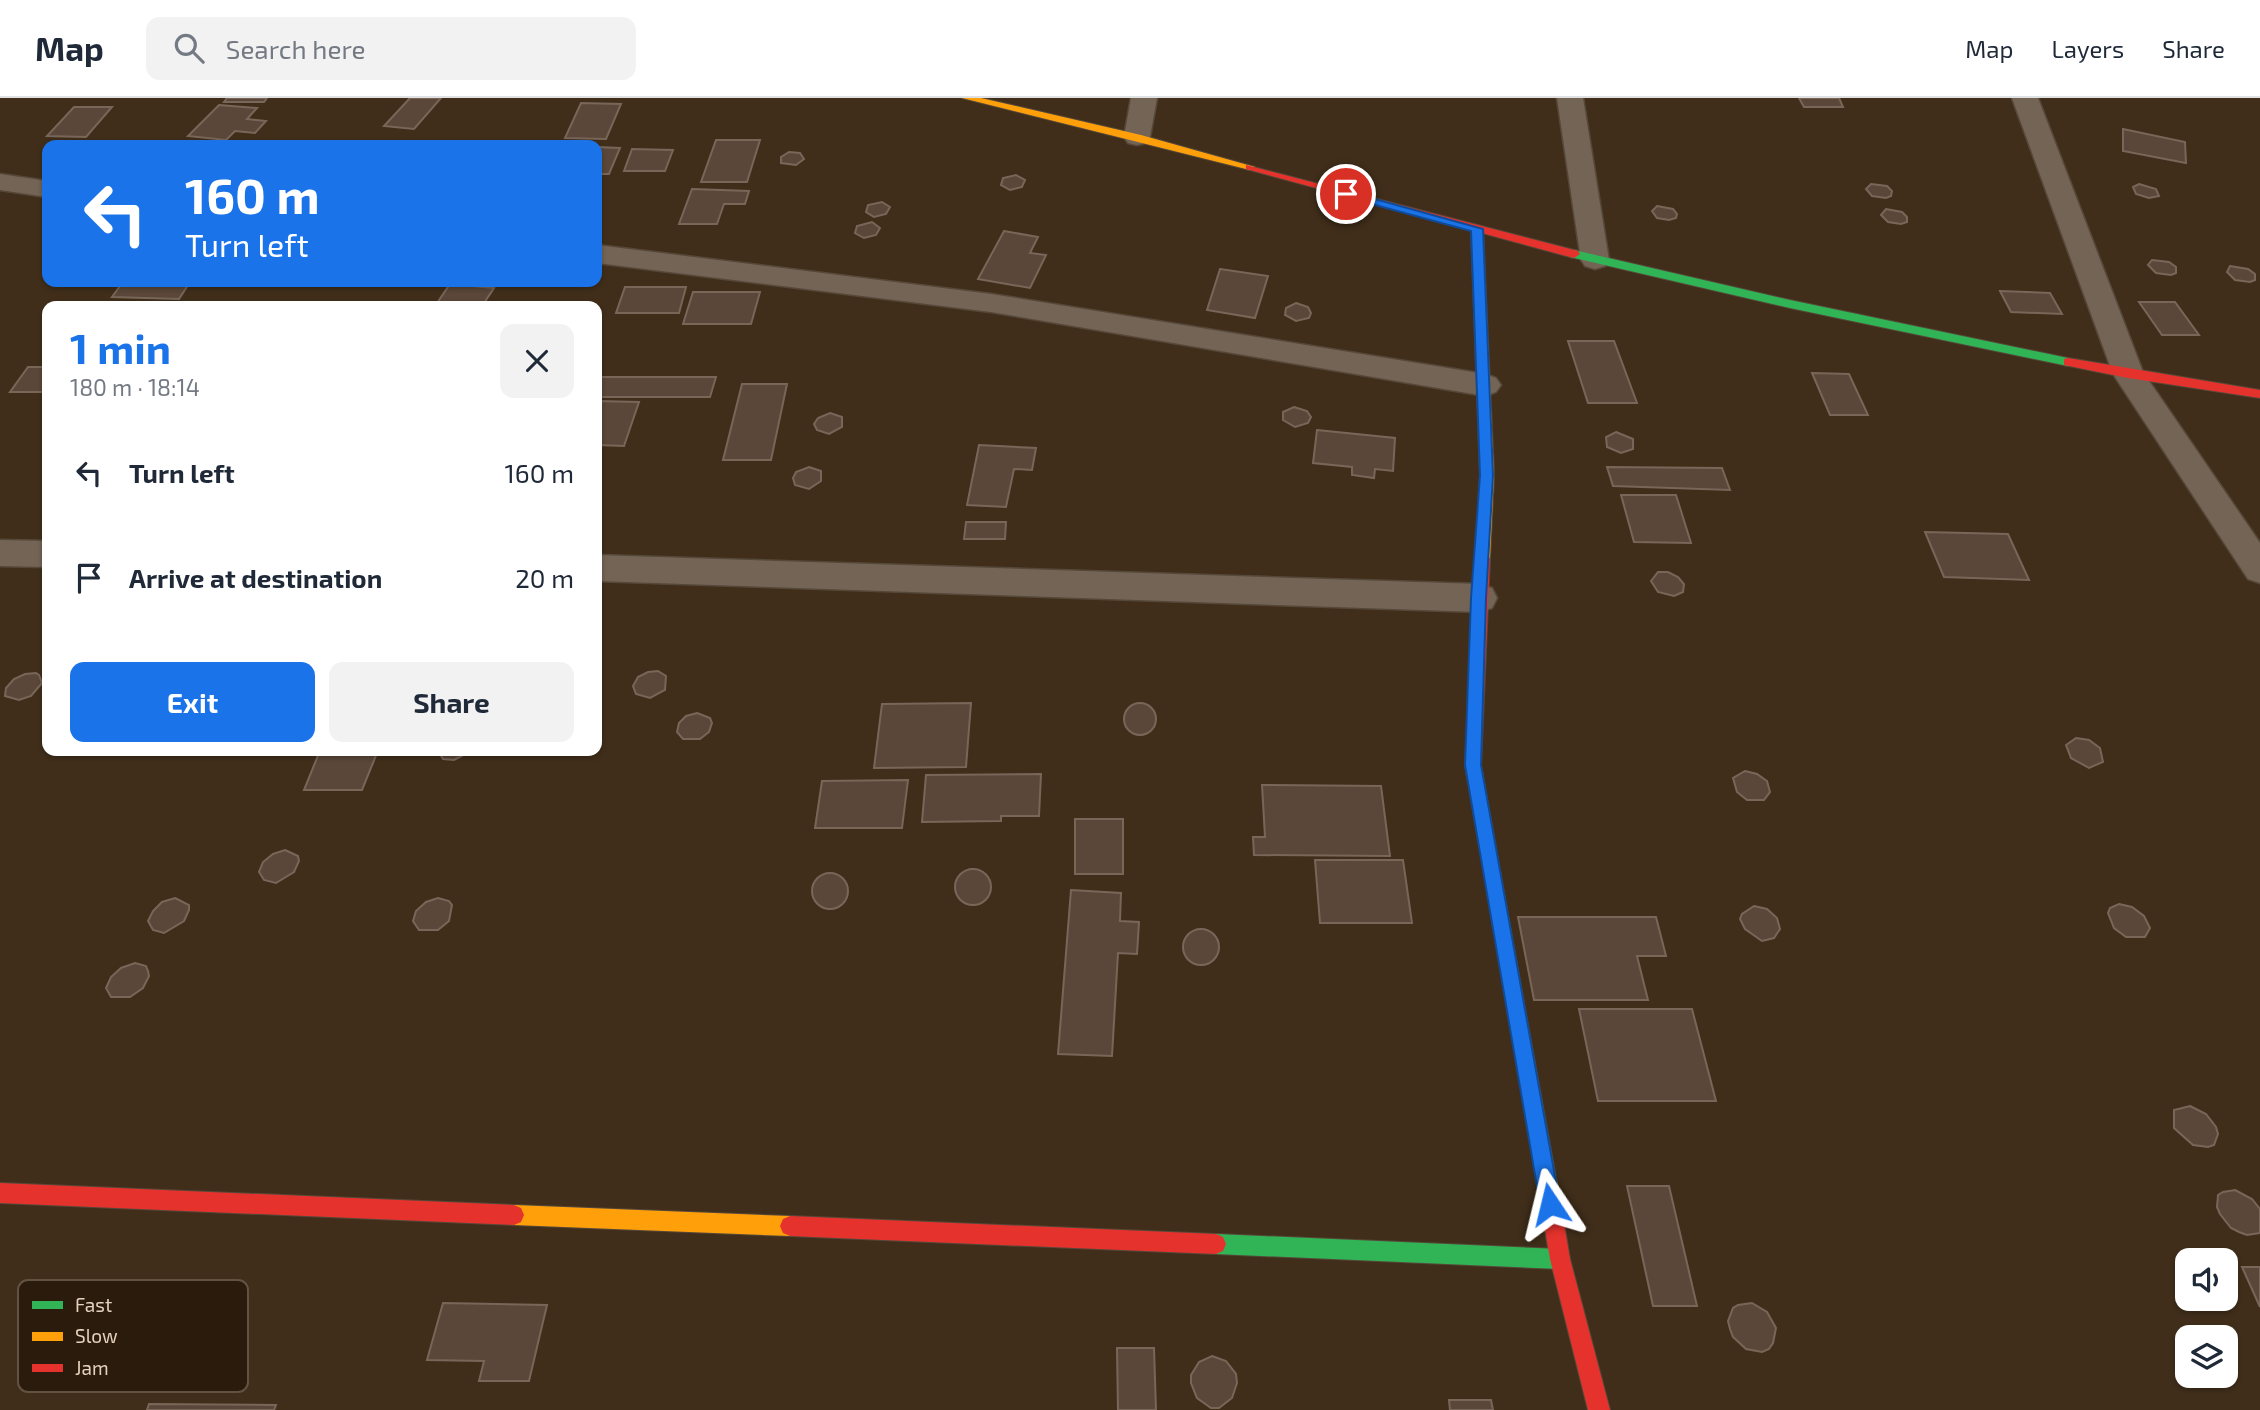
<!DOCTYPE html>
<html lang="en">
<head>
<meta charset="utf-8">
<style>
  :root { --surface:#fff; --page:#f2f2f3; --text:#1f2937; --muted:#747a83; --line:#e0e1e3; --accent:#1a73e8 }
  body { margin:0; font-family:"Exo 2",sans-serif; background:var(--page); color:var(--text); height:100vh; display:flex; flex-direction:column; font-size:26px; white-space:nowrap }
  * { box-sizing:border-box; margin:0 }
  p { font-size:23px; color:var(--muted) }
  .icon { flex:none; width:38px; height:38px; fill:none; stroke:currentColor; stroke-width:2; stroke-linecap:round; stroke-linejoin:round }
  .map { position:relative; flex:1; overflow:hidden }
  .side { position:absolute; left:42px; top:203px; width:560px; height:455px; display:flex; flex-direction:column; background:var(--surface); border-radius:14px; box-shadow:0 2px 5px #0004 }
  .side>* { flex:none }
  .guide { position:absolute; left:42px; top:42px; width:560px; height:147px; border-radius:14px; box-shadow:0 2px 5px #0004; background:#1a73e8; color:#fff; overflow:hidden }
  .fabs { position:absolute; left:2175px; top:1150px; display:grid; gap:14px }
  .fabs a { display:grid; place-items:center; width:63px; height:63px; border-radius:14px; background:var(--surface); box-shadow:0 2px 5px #0004; font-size:35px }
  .pin { position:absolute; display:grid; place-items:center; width:60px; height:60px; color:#fff; margin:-30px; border:4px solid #fff; border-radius:50%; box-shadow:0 2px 7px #0007 }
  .me { position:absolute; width:77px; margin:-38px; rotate:350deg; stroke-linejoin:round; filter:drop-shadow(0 0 5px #0008) }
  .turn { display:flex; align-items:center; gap:24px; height:147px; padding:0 28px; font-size:32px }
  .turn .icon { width:91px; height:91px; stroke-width:2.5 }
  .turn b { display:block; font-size:49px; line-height:60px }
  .round { display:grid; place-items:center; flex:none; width:74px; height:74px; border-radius:14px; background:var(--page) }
  .head { display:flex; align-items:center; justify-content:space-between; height:119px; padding:0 28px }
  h1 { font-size:42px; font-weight:700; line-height:52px; color:var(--accent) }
  .cta { display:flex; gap:14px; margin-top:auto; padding:14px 28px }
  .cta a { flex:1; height:80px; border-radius:14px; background:var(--accent); color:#fff; font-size:28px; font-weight:700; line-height:80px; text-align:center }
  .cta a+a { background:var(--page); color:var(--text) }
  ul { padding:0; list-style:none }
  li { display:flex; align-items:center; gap:21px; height:105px; padding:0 28px }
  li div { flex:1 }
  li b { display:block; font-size:26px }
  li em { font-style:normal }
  header { display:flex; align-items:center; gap:42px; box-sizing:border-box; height:98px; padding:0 35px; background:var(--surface); border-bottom:2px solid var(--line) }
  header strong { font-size:33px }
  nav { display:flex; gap:38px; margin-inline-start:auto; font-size:24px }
  .search { width:490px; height:63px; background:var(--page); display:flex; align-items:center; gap:18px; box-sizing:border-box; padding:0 24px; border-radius:14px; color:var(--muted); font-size:26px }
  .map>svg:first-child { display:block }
  .building { fill:#5a4739; stroke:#786659; stroke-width:2 }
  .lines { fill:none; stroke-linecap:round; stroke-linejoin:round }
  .street-casing { stroke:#564839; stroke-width:3 }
  .fast-casing { stroke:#564839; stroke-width:2 }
  .slow-casing { stroke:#564839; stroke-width:2 }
  .jam-casing { stroke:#564839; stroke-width:2 }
  .street { fill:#736456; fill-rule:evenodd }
  .fast { fill:#30b455; fill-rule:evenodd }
  .slow { fill:#ff9f0a; fill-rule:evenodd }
  .jam { fill:#e5322d; fill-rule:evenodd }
  .route { fill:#1a73e8; stroke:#114b97; stroke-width:2 }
  .key { fill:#2a1b0d; stroke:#625242; stroke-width:2 }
  .key-label { font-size:19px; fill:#e6d1be }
</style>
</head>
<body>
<header>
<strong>Map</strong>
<div class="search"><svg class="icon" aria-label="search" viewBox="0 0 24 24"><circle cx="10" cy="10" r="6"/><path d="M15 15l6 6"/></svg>Search here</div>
<nav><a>Map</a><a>Layers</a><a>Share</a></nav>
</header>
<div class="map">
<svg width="2260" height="1312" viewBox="0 0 2260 1312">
  <rect width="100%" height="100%" fill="#402e1a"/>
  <!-- building -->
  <path class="building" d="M227,0H267L264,4H224Z
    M410,0H441L414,31L384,28Z
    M1799,0H1839L1843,9H1804Z
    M581,5L621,6L606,41L565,40Z
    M219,7L257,10L247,21L266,23L255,35L235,33L226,42L188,38Z
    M74,9H112L86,39L47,38Z
    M2123,31L2185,44L2186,65L2123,53Z
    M716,42H760L747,84H701Z
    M597,49L620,50L609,76H597Z
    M632,51L673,52L665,73H624Z
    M789,54L800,55L804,61L796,67L781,65V59Z
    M1016,77L1025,82L1022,89L1010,92L1001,87L1003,80Z
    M1871,86L1887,88L1892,93L1891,98L1886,100L1872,98L1866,91Z
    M2139,86L2156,91L2159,98L2149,100L2136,96L2133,89Z
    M692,91L749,93L745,106H724L717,126H679Z
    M882,104L890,109L886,116L874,119L866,114L868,107Z
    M1657,108L1673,111L1677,116L1676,120L1669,122L1657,120L1652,113Z
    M1886,111L1902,114L1907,119V124L1901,126L1888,124L1881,117Z
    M872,124L880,130L876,137L864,140L855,135L857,128Z
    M1004,133L1038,139L1030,155L1046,157L1030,190L978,181Z
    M2152,162L2169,164L2176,169V175L2171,177L2156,175L2148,167Z
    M2230,168L2248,171L2255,176V182L2250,184L2235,182L2227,174Z
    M1220,171L1268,178L1255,220L1207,212Z
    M123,184H190L179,201L112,199Z
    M450,186L494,190L482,208H435Z
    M625,189H686L679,215H616Z
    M2000,193L2050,195L2062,216L2011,214Z
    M693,194H760L751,226H683Z
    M2139,204H2175L2199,237H2162Z
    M1296,205L1308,209L1311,215L1309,220L1296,223L1285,217L1286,210Z
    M1568,243H1614L1637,305H1588Z
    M28,269H47V294H10Z
    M1812,275L1849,276L1868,317H1830Z
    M597,279H716L710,299H597Z
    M742,286H787L771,362H723Z
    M597,303L639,304L624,348L597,347Z
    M1294,309L1307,313L1311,319L1308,325L1295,329L1283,322V314Z
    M830,315L842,319V329L829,336L817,332L814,326L818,320Z
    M1317,332L1395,340L1393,373L1375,371L1374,380L1352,377V369L1313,365Z
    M1616,334L1633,341V351L1621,355L1607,349L1606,339Z
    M979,347L1036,350L1032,372L1014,371L1006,409L967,407Z
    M809,369L821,373V383L809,391L795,387L793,380L796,374Z
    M1607,369L1722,370L1730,392L1613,388Z
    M1621,397H1676L1691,445L1634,444Z
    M966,424H1006L1005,441H964Z
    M1925,434L2008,436L2029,482L1944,479Z
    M1658,474H1668L1678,479L1684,486L1683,494L1674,498L1658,494L1651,483Z
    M658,573L666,578L665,592L650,600L636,596L633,588L638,579L648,574Z
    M36,575L39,577L42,585L31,598L19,602L5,598L6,590L14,581L25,576Z
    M971,605L966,669L874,670L882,606Z
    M1124 621a16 16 0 1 1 32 0a16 16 0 1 1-32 0Z
    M697,615L710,620L712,625L709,634L700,641H683L677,634L679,625L686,618Z
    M2076,640L2089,642L2100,650L2103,664L2089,670L2071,660L2066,647Z
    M438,653H471L454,662L443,661Z
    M319,655H377L362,692H304Z
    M1745,673L1757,676L1767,683L1770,694L1764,702H1747L1737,694L1733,680Z
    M1041,676L1039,718H1001V723L922,724L926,677Z
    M908,682L902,730H815L822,683Z
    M1262,687L1381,688L1390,758L1254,757L1253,739H1265Z
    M1075,721H1123V776H1075Z
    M285,752L298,758L299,763L294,774L276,785L264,782L259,774L263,764L273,756Z
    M1315,762H1403L1412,825H1320Z
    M955 789a18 18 0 1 1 36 0a18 18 0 1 1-36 0Z
    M812 793a18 18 0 1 1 36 0a18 18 0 1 1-36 0Z
    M1071,792L1121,795L1120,823L1139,824L1137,856L1118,855L1112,958L1058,956Z
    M175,800L189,807V812L184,823L164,835L153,832L148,823L153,813L162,804Z
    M438,800L449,803L452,807L449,823L438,832H419L413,823L416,813L426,804Z
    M2119,806L2132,809L2144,818L2150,830L2145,839H2126L2114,830L2108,815L2110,810Z
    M1754,808L1767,811L1777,820L1780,831L1774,840L1762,843L1745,831L1740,821L1742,816Z
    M1518,819H1656L1666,858H1637L1648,902H1534Z
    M1183 849a18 18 0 1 1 36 0a18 18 0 1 1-36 0Z
    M135,865L146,868L148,873L149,878L143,890L130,899H111L106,890L111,879L121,870Z
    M1579,911H1692L1716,1003H1598Z
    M2190,1008L2206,1016L2216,1029L2218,1036L2214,1047L2208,1049L2193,1047L2174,1030V1012Z
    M1627,1088H1669L1697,1208H1653Z
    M2235,1092L2252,1101L2260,1111V1135L2247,1137L2239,1134L2231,1130L2220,1116L2217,1109L2218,1097L2223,1094Z
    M2242,1169H2260V1209Z
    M443,1205L547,1207L529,1283H479L484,1263L427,1262Z
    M1752,1205L1767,1214L1776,1230L1773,1245L1769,1251L1762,1254L1746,1251L1733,1239L1730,1231L1728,1223L1733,1210L1738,1207Z
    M1117,1250H1154L1156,1312H1118Z
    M1212,1258L1226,1263L1236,1276L1237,1285L1232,1300L1219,1310H1211L1197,1300L1191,1285V1277L1199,1264Z
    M1449,1302H1491L1493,1312H1450Z
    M149,1306L276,1307L274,1312H147Z"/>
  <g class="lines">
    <defs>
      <path id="street" d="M1131,0H1157L1150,39L1146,45L1137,47L1128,45L1124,39Z
        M1557,0H1583L1609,162L1605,168L1595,171L1585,168L1581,162Z
        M2012,0H2038L2143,274L2260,445V485L2248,481L2113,276Z
        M0,76L47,83V99L0,92Z
        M597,147L991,196L1485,276L1496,280L1501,287L1496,294L1485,298L991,214L597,165Z
        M0,442L47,443V469L0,468Z
        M597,457L1479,486L1492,490L1497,500L1492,510L1479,514L597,483Z"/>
      <path id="fast" d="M1574,152L1790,202L2068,260L2074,264L2068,268L1790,210L1570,159L1568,156Z
        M1497,793L1503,796L1505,801L1560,1102L1557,1109L1550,1112L1543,1109L1540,1102L1489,801L1491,796Z
        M1216,1136L1560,1151L1567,1154L1570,1161L1567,1168L1560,1171L1216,1156L1209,1153L1206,1146L1209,1139Z"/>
      <path id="slow" d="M962,0H981L1141,37L1255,69L1250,72Z
        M1477,127L1483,131L1494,377L1490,460L1483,465L1476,460L1480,377L1471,131Z
        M514,1107L790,1118L797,1121L800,1128L797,1135L790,1138L514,1127L507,1124L504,1117L507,1110Z"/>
      <path id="jam" d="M1246,67L1578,153L1580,156L1574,160L1570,159L1246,71Z
        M2068,260L2260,292V300L2128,280L2064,267V261Z
        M1483,455L1490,460L1481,667L1505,801L1503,806L1497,809L1491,806L1489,801L1465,667L1476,460Z
        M0,1085L514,1107L521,1110L524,1117L521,1124L514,1127L0,1105Z
        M1550,1092L1557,1095L1560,1102L1570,1161L1610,1312H1588L1550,1161L1540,1102L1543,1095Z
        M790,1118L1216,1136L1223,1139L1226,1146L1223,1153L1216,1156L790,1138L783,1135L780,1128L783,1121Z"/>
    </defs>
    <!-- street casing -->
    <use href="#street" class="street-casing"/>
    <!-- fast casing -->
    <use href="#fast" class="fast-casing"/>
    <!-- slow casing -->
    <use href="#slow" class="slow-casing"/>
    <!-- jam casing -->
    <use href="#jam" class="jam-casing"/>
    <!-- street -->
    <use href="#street" class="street"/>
    <!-- fast -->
    <use href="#fast" class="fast"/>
    <!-- slow -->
    <use href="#slow" class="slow"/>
    <!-- jam -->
    <use href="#jam" class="jam"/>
  </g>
  <!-- route -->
  <path class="route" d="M1346,93L1483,131L1493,377L1486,500L1481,667L1560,1106L1557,1113L1550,1116L1543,1113L1540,1106L1465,667L1471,500L1480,377L1471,133L1342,98L1340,96Z"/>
  <!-- legend -->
  <rect x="18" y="1182" width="230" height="112" rx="10" class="key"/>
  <rect x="32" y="1203" width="31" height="8" fill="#30b455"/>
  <rect x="32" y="1234" width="31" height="9" fill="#ff9f0a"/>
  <rect x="32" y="1266" width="31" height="8" fill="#e5322d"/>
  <g class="key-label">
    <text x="75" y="1214">Fast</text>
    <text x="75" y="1245">Slow</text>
    <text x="75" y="1277">Jam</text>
  </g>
</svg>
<div class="fabs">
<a><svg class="icon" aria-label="sound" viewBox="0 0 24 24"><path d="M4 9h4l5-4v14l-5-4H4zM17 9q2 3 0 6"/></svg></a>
<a><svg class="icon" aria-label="layers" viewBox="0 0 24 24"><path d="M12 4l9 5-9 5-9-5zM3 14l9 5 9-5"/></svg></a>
</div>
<div class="pin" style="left:1346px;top:96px;background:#d93025"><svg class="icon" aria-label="arrive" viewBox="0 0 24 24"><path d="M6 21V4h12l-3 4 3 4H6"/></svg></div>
<svg class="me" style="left:1550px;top:1106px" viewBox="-20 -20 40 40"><path d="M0-17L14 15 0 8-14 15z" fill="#1a73e8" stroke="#fff" stroke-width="4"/></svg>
<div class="guide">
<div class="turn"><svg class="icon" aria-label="left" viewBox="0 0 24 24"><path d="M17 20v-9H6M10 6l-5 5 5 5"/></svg><div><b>160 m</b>Turn left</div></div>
</div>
<section class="side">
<div class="head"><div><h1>1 min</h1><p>180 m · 18:14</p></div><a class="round"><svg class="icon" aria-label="close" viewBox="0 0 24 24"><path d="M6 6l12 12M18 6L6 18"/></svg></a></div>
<ul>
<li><svg class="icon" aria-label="left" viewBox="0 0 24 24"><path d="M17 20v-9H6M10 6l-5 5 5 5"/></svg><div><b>Turn left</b></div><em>160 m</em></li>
<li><svg class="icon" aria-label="arrive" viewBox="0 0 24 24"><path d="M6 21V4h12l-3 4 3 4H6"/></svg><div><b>Arrive at destination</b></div><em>20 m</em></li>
</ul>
<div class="cta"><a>Exit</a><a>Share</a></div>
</section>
</div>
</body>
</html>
